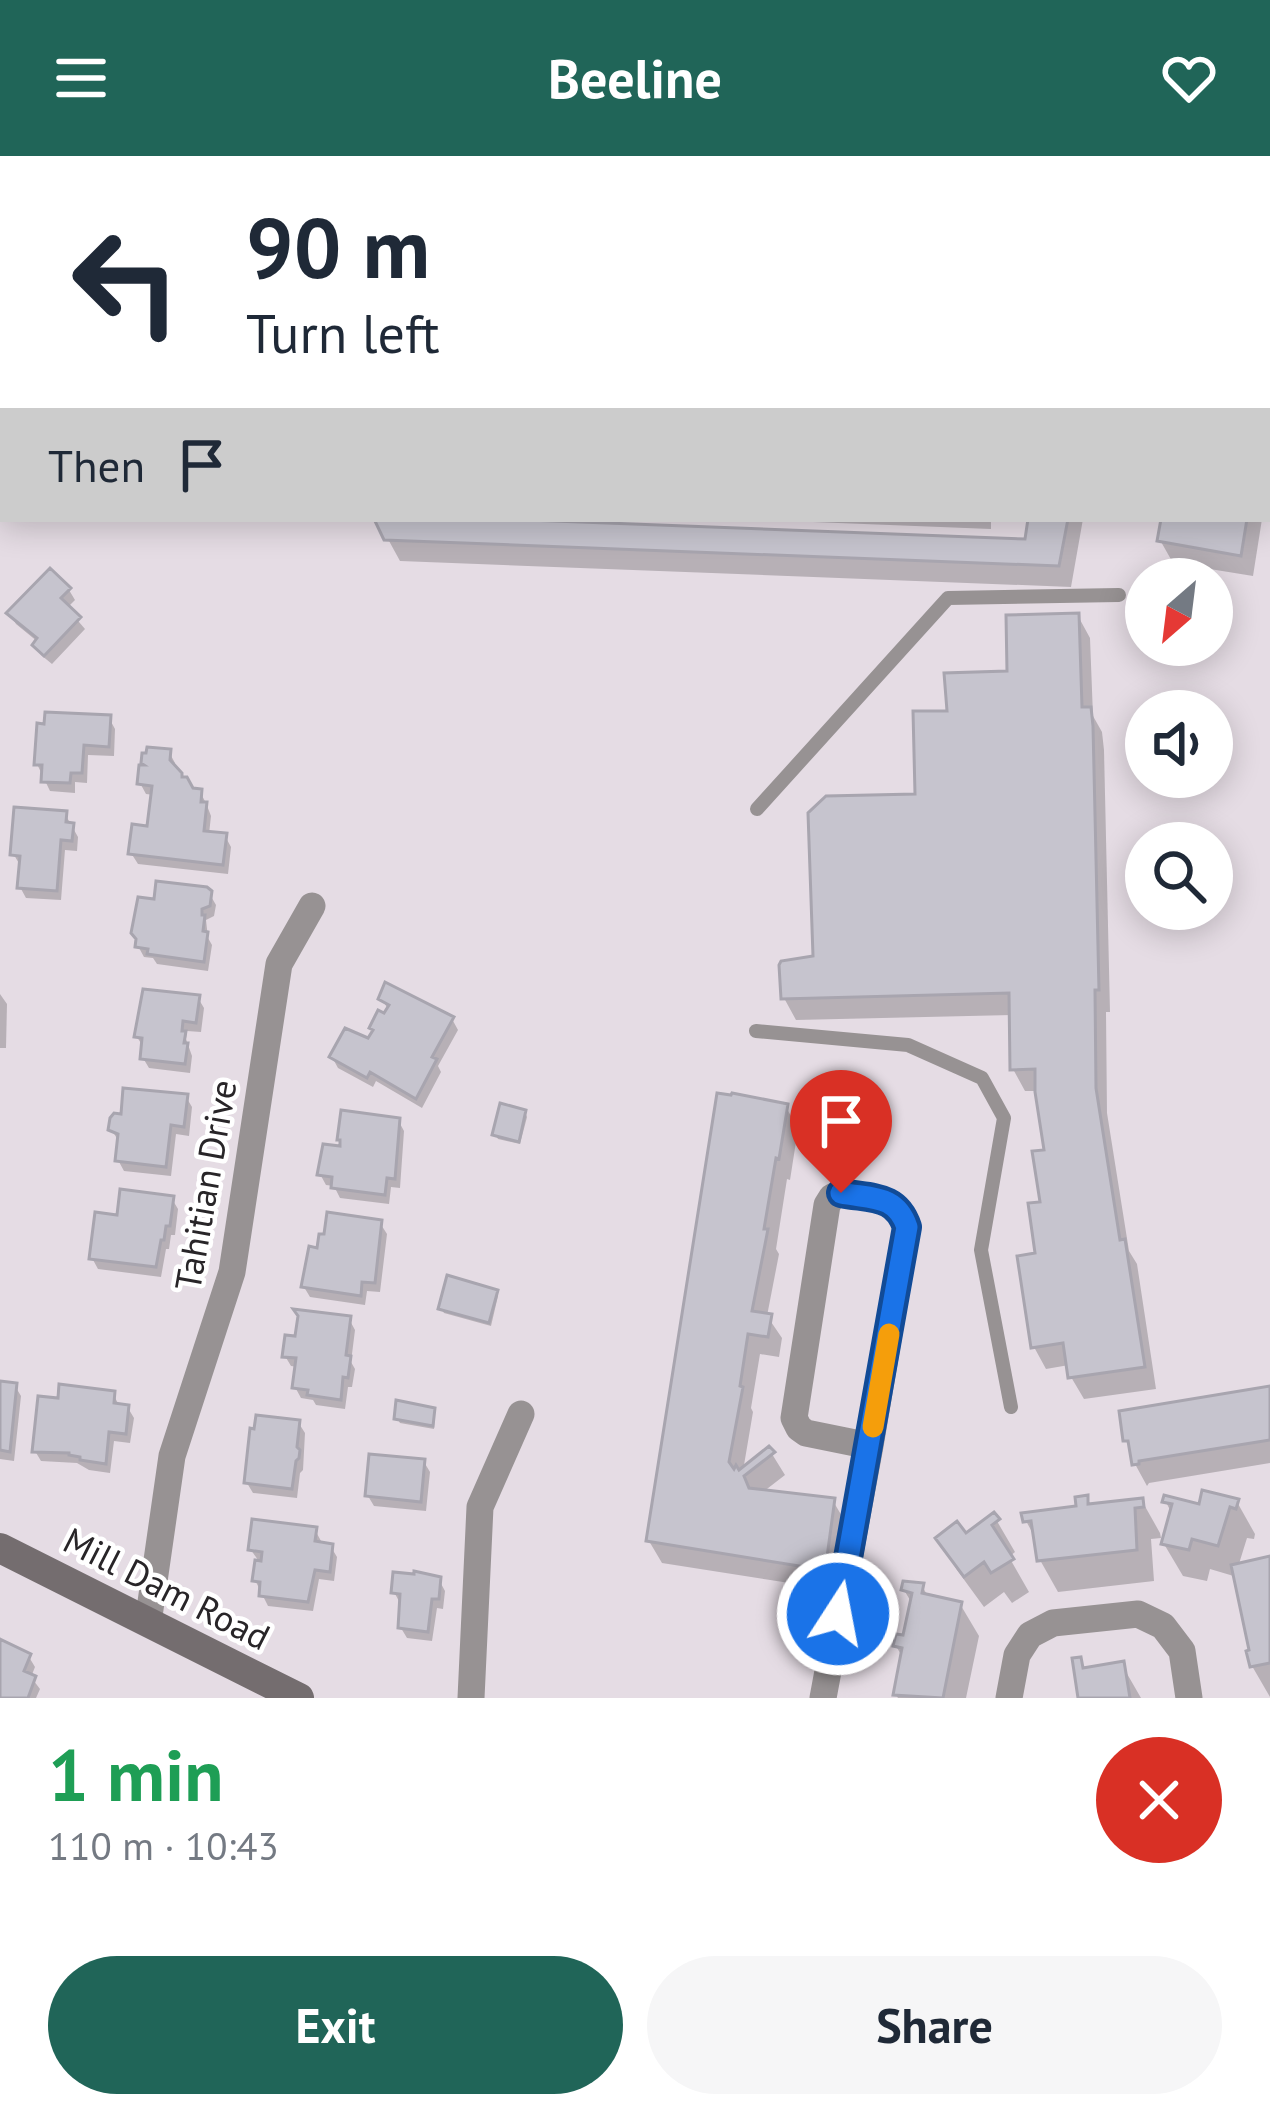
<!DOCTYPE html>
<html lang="en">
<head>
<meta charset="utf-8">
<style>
  :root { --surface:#fff; --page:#f6f6f7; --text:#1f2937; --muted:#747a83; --accent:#206558 }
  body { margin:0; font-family:"PT Sans",sans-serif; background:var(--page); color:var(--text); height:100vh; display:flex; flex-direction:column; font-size:45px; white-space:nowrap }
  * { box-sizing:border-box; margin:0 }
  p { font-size:39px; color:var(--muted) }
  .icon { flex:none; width:66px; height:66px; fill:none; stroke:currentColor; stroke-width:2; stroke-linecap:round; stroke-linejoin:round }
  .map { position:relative; height:1542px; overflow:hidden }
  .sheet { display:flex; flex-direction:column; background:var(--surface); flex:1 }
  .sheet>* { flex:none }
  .hud { position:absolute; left:0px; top:0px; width:1272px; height:366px; box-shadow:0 6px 30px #0003; background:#fff; color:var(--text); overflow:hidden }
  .needle { width:78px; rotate:208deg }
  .tools { position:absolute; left:1125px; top:402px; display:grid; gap:24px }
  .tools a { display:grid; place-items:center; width:108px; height:108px; border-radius:50%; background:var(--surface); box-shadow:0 6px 30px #0003; font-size:60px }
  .pin { position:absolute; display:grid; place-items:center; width:102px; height:102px; color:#fff; margin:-123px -51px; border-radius:50% 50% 50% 0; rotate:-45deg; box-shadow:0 0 12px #0007 }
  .pin .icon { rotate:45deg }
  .me { position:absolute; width:132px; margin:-66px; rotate:11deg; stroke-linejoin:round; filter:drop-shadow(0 0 9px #0008) }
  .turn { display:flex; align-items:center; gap:42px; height:252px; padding:0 48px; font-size:54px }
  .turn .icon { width:156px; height:156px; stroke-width:2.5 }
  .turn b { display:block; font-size:84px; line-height:102px }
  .then { display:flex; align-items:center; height:114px; padding:0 48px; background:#0003; gap:24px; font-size:45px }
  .round { display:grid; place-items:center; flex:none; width:126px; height:126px; border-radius:63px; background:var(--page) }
  .headline { display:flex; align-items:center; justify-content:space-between; height:204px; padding:0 48px }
  h1 { font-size:72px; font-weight:600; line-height:90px; color:#1e9e55 }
  .action { display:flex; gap:24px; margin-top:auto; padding:24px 48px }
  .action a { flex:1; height:138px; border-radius:72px; background:var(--accent); color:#fff; font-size:48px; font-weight:600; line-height:138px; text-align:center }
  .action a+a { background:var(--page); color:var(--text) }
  header { display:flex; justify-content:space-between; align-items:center; height:156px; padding:0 48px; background:var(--accent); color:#fff; font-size:54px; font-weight:600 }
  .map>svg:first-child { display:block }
  .shadow { fill:#0003 }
  .building { fill:#c6c4ce; stroke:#a8a5af; stroke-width:3 }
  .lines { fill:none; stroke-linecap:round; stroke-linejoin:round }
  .lane { stroke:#979293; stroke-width:14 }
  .street { stroke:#979293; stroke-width:27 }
  .secondary { stroke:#746d6f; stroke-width:30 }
  .route-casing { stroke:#114b97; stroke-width:30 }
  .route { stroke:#1a73e8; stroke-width:21 }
  .slow { stroke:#f59e0b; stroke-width:21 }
  .labels { text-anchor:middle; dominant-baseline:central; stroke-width:9; stroke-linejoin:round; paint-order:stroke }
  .street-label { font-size:36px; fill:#282528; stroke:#fff }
</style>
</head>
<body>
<header><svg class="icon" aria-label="menu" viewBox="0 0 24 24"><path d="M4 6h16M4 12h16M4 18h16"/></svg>Beeline<svg class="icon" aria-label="heart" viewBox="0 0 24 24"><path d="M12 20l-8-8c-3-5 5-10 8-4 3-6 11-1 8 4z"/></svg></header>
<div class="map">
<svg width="1270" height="1542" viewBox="0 0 1270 1542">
  <rect width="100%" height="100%" fill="#e5dce4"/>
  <!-- shadow -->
  <path class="shadow" d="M452,0H554L553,3H453Z
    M1269,42H1270V156H1269Z
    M1269,216H1270L1269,325Z
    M377,363L1027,386L1031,363H1083L1071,431L400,405Z
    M738,363H991V373Z
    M1164,363H1262L1253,420L1173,407L1160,384Z
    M69,434L75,444L67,452L85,473L52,508L41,499L35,489L38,486L16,468L10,458Z
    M1078,460L1090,482L1093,560L1102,576L1104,594L1110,856H1106L1107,957L1129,1095L1137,1108L1156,1233L1084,1243L1071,1221L1069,1209L1046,1213L1034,1191L1048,996L1038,935H1025L1013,913L1012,859L796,864L784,842L816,803L919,641L950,558L1010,518Z
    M109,562L115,573L114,600L88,599L87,627L75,626V637L50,635L37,608Z
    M169,596L175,607L174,613L192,635L200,636L206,647L211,660L209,678L225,680L231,691L228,718L138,708L131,697L150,673L154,639L146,638L140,627L145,600Z
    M65,658L78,681L77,695L65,694L61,744L26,742L20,731V709L14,699Z
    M209,737L216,749L214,760L206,764L208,782L212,789L208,815L157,808L153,802L144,801L138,790Z
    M0,838L7,848L6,892H0Z
    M198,842L204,852L201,876L187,875L186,883L192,900L190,917L149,912L143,902L144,892L137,881Z
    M382,843L452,863L458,874L438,910L441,916L422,952L376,925L373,931L338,912L332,901L370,886L389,855Z
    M186,941L192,951L189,980L176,978L171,1020L124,1015L118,1004V984L111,973Z
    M786,951L798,973L790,1024L787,1023L776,1093L779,1098L767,1160L782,1182L779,1201L760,1198L751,1252L753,1256L743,1315L772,1298L785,1319L763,1336L833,1345L846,1367L841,1435L662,1407L649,1385Z
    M525,956L527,961L520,988L498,983L495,978Z
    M398,964L404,975L400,1032L391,1031L389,1048L340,1042L334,1030L326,1029L320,1018L342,994Z
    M172,1043L178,1053L175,1079H171L169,1093H166L161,1121L98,1113L92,1102L120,1062Z
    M380,1067L387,1078L380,1136L367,1135L365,1149L310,1141L304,1131L320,1095Z
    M496,1136L498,1140L491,1170L444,1157L441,1152Z
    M349,1163L355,1174L351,1206L355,1213L352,1231H348L345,1253L316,1249L313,1244L301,1242L295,1231L298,1211L291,1210L285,1200Z
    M0,1228L15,1230L21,1240L14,1305L0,1303Z
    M1270,1233V1307L1149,1327L1147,1330L1135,1308L1133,1295L1126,1284Z
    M113,1238L120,1251L128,1252L134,1262L130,1287L114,1285L110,1317L89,1314L77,1307L41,1305L35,1295L61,1246Z
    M433,1254L435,1259L434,1273L400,1267L397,1262Z
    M298,1266L305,1277L303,1314L300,1317L297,1342L253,1337L247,1327Z
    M424,1306L430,1316L426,1355L374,1350L368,1340Z
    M1086,1343L1091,1351L1142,1345L1160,1377L1161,1382L1151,1383L1154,1425L1058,1436L1040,1404L1037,1385L1026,1365L1080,1353Z
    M1166,1346L1201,1351L1237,1346L1255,1378L1254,1383L1247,1382L1238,1411L1270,1404V1541L1252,1510V1497L1237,1421L1210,1413L1207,1425L1183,1420L1164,1388L1172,1358Z
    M994,1360L1015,1396L1009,1401L1029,1436L1012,1447L1004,1436L984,1451L957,1414L939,1383L965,1381Z
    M315,1374L321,1385V1389L331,1391L337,1401L334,1425L319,1423L313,1455L268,1450L255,1424L258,1404L251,1394Z
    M439,1424L445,1435L443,1453L437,1452L432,1485L407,1482L401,1472L400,1447L394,1436Z
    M922,1430L929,1442L960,1448L979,1480L966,1542H898L896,1539L903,1502L896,1490L906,1483L913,1449L904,1434Z
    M0,1487L29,1501L35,1511L31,1521L40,1533L36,1542H0Z
    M1080,1504L1086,1515L1122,1509L1141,1542H1081Z"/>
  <!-- building -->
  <path class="building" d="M616,0H759V3H615Z
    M892,0H1040L1058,3H891Z
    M374,363H503L1025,383L1028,363H1068L1059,410L384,384Z
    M1161,363H1247L1241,400L1157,385Z
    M50,412L71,432L61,442L81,461L44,500L32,489L37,482L6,457Z
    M1079,457L1082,551H1091L1093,570L1099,834H1095L1096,932L1120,1084L1125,1083L1145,1211L1068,1222L1063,1187L1031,1192L1017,1100L1035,1097L1028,1047L1040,1046L1032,995L1044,994L1035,936V913L1010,914L1009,837L781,843L779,809L781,805L813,800L808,657L826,640L915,638L913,555H947L944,517L1007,515L1006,459Z
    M45,556L111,559L109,591L84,589L82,617H71L70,627L41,626L42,609H34L37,567L44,568Z
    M147,591L171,593L170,604L182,617V621H187L193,632L202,633L201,646H207L204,675L227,677L223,709L128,698L132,668L147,670L152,630L137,628L139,609H144L141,607L142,597H146Z
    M14,651L67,655L66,666L74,667L72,685L61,684L57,735L17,732L20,700L10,699Z
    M156,725L207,731L212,735L210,750L202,753V759H205L203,775L208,776L204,806L147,798L148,793L135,791L136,783L131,777L138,741L154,743Z
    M385,826L454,861L432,901L437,903L416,943L370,916L367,922L329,901L345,872L368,882L373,874L369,872L378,854L384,857L389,849L378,843Z
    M143,833L200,839L196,867L183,865L182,875H186L184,887H188L185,908L140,903L142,882L134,881Z
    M123,932L188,938L184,971L171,969L166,1011L115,1005L118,978L108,974L110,962L114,957L121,958Z
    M717,937L731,939L732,937L788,948L779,1003L776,1002L764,1073H768L752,1155L772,1158L768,1181L748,1178L740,1230L743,1231L729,1306L734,1313L736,1309L739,1314L769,1290L775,1296L744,1320L749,1332L835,1342L827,1401H832L830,1415L646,1385Z
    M500,947L526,954L519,986L492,979Z
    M341,954L400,962L395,1023L387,1022L385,1039L331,1032L332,1021L317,1019L323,988L340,990V984H337Z
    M120,1033L174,1040L170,1070H166L164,1084H161L156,1111L89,1103L95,1056L117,1059Z
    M327,1056L382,1064L375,1127L362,1126L361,1140L301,1131L309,1090L317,1092L319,1078H324Z
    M447,1119L498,1134L489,1167L438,1153Z
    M293,1153L351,1160L346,1199L351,1200L348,1222L343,1221L341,1244L307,1239L308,1234L292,1232L296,1202L282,1201L285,1179L295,1180L298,1160Z
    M0,1225L17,1227L10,1296L0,1294Z
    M59,1228L115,1235L114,1247L129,1249L126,1278L109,1276L106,1308L80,1304V1301L69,1299V1297L32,1296L38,1240L58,1242Z
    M1270,1230V1284L1139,1305V1308L1132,1309L1128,1285H1123L1119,1255Z
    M396,1244L435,1252L433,1270L394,1263Z
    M256,1259L300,1264L297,1291L300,1294L299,1302L296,1305L292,1333L244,1327L250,1272L254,1273Z
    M369,1298L425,1303L421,1346L365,1340Z
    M1202,1334L1239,1343L1236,1353L1230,1351L1218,1390L1192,1383L1189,1394L1161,1388L1172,1348L1162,1346L1164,1339L1199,1348Z
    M1088,1339V1348L1143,1342L1144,1351L1135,1352L1137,1394L1037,1405L1031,1365L1023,1366L1021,1357L1076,1350L1075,1341Z
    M994,1356L1000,1363L992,1369L1014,1403L991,1417L984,1406L964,1421L935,1382L957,1365L966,1377Z
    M252,1363L317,1371L315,1385L333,1388L330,1416L315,1414L308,1446L259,1440L260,1426L252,1425L255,1404L261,1405L262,1396L248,1394Z
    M1270,1400V1507L1250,1511L1246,1495L1249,1494L1231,1409Z
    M414,1415L441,1421L439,1443H432L428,1476L398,1472L400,1438L391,1437L393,1416L414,1418Z
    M903,1425L924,1427L922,1437L962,1446L943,1542L893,1539L902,1492L893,1490L896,1478L903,1479L912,1437L901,1434Z
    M0,1483L31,1498L24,1515L36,1520L28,1542H0Z
    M1081,1501L1083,1512L1124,1505L1130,1542H1078L1072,1502Z"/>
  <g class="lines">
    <!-- lane -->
    <path class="lane" d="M814,3L815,0
      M1269,146L1270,147
      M757,653L948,442L1119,439
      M756,875L908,889L982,922L1004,962L981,1094L1011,1251"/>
    <!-- street -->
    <path class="street" d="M589,3L590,0
      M841,1037C871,1043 896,1039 907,1071L870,1290L806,1277L799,1272L794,1262L827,1049L832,1041Z
      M148,1467L172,1300L232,1116L279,808L312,750
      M471,1542L480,1351L521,1258
      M823,1542L870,1290
      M1009,1542L1017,1499L1030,1479L1053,1467L1138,1458L1163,1470L1182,1495L1189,1542"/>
    <!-- secondary -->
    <path class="secondary" d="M0,1392L299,1542"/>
  </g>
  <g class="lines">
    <defs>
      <path id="route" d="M838,1458L907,1071C896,1038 871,1043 841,1037"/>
    </defs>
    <!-- route casing -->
    <use href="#route" class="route-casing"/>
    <!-- route -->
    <use href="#route" class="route"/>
    <!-- slow -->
    <path class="slow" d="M873,1271L889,1178"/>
  </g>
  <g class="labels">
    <!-- street labels -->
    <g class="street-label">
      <text transform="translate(205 1029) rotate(-80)">Tahitian Drive</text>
      <text transform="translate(167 1432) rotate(27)">Mill Dam Road</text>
    </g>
  </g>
</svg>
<div class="tools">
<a><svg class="needle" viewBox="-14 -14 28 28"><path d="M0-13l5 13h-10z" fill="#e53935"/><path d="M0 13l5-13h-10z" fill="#747a83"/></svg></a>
<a><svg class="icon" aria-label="sound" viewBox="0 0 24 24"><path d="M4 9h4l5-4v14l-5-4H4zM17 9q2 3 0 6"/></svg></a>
<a><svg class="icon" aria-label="search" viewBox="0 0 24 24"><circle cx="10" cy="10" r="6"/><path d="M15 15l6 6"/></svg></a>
</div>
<div class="pin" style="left:841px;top:1037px;background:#d93025"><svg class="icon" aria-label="arrive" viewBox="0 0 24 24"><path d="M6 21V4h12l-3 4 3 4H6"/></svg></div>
<svg class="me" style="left:838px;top:1458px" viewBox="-20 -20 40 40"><circle r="17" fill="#1a73e8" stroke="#fff" stroke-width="3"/><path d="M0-11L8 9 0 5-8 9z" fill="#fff"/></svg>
<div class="hud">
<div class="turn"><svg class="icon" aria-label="left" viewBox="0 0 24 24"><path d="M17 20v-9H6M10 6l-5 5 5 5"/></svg><div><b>90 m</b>Turn left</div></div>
<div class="then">Then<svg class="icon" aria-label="arrive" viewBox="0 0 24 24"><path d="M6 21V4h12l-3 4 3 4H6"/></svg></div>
</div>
</div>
<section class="sheet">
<div class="headline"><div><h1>1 min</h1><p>110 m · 10:43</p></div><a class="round" style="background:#d93025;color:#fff"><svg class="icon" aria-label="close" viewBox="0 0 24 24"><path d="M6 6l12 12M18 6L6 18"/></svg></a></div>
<div class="action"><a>Exit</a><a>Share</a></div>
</section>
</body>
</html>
